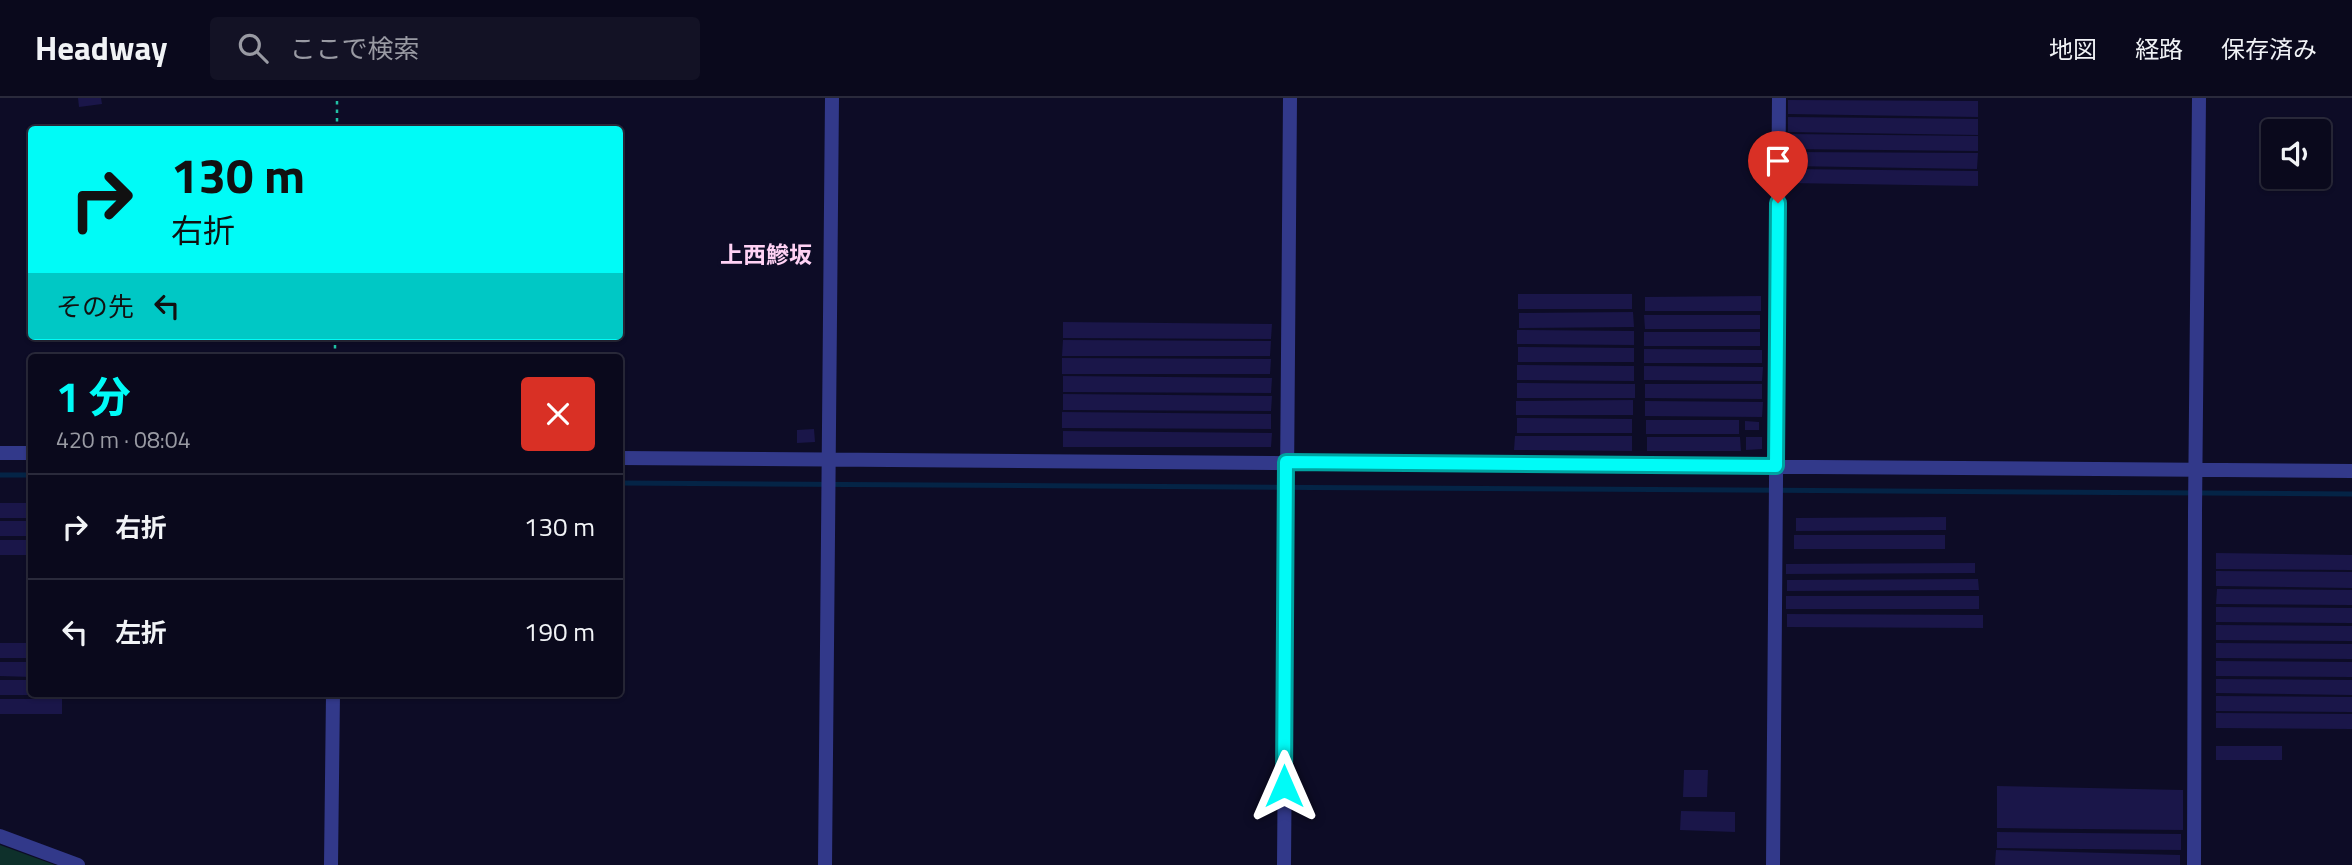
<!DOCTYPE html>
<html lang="ja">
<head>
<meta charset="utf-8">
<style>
  :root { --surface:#0a091c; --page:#131225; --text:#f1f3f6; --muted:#999aa3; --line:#2a2a3b; --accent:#00fbf7 }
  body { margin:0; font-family:"Titillium Web","Noto Sans JP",sans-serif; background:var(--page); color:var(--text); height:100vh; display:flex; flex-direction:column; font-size:26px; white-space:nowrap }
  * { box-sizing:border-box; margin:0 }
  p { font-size:23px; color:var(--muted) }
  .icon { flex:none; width:38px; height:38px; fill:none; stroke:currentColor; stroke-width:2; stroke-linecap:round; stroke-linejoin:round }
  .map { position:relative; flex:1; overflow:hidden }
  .panel { position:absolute; left:28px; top:256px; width:595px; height:343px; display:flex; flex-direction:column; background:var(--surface); border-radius:7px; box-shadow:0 2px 5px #0004,0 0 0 2px var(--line) }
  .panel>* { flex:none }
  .banner { position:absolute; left:28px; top:28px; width:595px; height:214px; border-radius:7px; box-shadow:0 2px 5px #0004,0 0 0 2px var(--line); background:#00fbf7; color:#111; overflow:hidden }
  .buttons { position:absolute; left:2261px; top:21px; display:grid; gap:14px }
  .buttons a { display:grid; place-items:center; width:70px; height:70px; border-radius:7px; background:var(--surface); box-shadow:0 2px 5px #0004,0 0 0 2px var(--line); font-size:35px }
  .pin { position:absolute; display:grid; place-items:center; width:60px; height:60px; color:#fff; margin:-72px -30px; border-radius:50% 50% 50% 0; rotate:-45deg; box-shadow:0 0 7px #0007 }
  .pin .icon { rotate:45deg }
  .me { position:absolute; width:77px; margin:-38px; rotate:0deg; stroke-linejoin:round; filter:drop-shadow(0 0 5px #0008) }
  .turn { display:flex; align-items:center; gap:24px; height:147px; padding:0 28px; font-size:32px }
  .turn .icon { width:91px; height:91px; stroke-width:2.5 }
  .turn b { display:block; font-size:49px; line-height:60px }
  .then { display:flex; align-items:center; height:66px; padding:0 28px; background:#0003; gap:14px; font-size:26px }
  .round { display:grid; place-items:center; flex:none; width:74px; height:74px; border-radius:7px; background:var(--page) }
  .head { display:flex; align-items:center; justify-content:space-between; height:119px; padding:0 28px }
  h1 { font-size:42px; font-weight:700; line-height:52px; color:var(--accent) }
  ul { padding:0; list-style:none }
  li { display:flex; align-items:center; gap:21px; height:105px; padding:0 28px; border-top:2px solid var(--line) }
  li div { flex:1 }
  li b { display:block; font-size:26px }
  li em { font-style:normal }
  header { display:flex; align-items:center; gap:42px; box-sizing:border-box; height:98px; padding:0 35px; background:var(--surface); border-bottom:2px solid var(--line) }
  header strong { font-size:33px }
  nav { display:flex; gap:38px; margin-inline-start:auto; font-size:24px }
  .search { width:490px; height:63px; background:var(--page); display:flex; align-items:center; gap:18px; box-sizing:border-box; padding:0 24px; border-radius:7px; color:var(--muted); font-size:26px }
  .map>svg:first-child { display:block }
  .green { fill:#0e302b }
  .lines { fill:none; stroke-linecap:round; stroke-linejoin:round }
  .stream { stroke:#042446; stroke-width:5 }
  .building { fill:#1a1649 }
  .path { stroke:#21c2a5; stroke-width:2.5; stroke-dasharray:3.5 5; stroke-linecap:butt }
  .street { stroke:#32398a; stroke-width:14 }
  .route-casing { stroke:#00a3a1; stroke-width:18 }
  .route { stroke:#00fbf7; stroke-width:12 }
  .labels { text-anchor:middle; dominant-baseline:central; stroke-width:7; stroke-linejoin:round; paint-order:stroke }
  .quarter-label { font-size:23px; font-weight:bold; fill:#ffd2f4; stroke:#0d0c26 }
</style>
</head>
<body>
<header>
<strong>Headway</strong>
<div class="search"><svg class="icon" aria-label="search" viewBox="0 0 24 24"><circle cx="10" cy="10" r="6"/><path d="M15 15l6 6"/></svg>ここで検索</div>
<nav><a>地図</a><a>経路</a><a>保存済み</a></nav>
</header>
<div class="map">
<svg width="2352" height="767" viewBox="0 0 2352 767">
  <rect width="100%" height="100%" fill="#0d0c26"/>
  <!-- green -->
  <path class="green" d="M0,747L55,767H0Z"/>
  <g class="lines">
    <!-- stream -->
    <path class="stream" d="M0,377H32
      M620,385L2352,396"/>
  </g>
  <!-- building -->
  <path class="building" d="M78,0H101L102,6L79,9Z
    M1788,2L1978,3V19L1788,16Z
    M1788,19L1978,21V37L1788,34Z
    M1788,36L1978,38V53L1788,51Z
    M1788,54L1978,55L1977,71L1788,68Z
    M1788,71L1978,73V88L1788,85Z
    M1518,196H1632V211H1518Z
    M1761,198V213H1645V199Z
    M1633,214L1634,229L1519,230V215Z
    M1644,217H1760V231H1645Z
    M1063,224L1272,226L1271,241L1063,240Z
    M1517,232L1634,233V247L1517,246Z
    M1644,234H1760V248H1644Z
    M1063,242L1271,243L1270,258H1062Z
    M1518,249L1634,250V264H1518Z
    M1644,251L1762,252V265H1644Z
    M1062,260L1271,261L1270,276H1062Z
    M1517,267L1634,268V283L1517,282Z
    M1644,268L1763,269L1762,283L1644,282Z
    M1063,278L1272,280L1271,295L1063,294Z
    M1517,285L1635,286V300H1517Z
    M1645,286H1762V301L1645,300Z
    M1063,296L1272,298L1271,313L1063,312Z
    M1633,302V317H1516V303Z
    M1645,303L1763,304L1762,319L1645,318Z
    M1062,314L1271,316V331L1062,330Z
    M1517,320L1632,321V335H1517Z
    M1646,322H1739V336H1646Z
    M1745,323L1759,324V332H1745Z
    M814,331L815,344L797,345V332Z
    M1063,333L1272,335L1271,349H1063Z
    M1515,338H1632V353L1514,352Z
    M1647,339H1740L1741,353H1647Z
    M1746,339H1762V351L1746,352Z
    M0,405H32V420H0Z
    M1946,419V432L1796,433V420Z
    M0,423H32V438H0Z
    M1794,437H1945V451H1794Z
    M0,442H32V457H0Z
    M2216,455L2352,457V472L2216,471Z
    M1975,465V475L1786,476V466Z
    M2216,473L2352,474V490L2216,488Z
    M1978,481L1979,492L1787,493V482Z
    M2217,491L2352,492V507L2216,506Z
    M1786,498H1979V511H1786Z
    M2216,509L2352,510V525L2216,524Z
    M1787,516L1983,517V530L1787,529Z
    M2216,527L2352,528V543L2216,542Z
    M0,545H32V560H0Z
    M2216,545L2352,546V561L2216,560Z
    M2216,563L2352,564V579L2216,578Z
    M0,564H32V579L0,578Z
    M2216,581L2352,582V597L2216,595Z
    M0,582H32V597H0Z
    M2216,598L2352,599V614L2216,613Z
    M0,601H62V616H0Z
    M2216,615L2352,616V631L2216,630Z
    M2216,648H2282V662H2216Z
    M1684,672H1708L1707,699H1683Z
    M1997,688L2183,692V732L1997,730Z
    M1681,713L1735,714V734L1680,732Z
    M1997,734L2181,736V752L1997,750Z
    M1996,752L2180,757V767H1995Z"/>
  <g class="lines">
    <!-- path -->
    <path class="path" d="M337,32V0
      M335,259V238"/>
    <!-- street -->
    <path class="street" d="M0,355H32
      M620,360L2352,373
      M0,738L78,767
      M331,767L333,595
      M825,767L832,0
      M1284,767L1290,0
      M1773,767L1779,0
      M2194,767L2195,414L2199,0"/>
  </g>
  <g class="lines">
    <defs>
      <path id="route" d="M1284,688L1286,364L1776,368L1778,105"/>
    </defs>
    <!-- route casing -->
    <use href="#route" class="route-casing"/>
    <!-- route -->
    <use href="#route" class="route"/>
  </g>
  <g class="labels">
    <!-- quarter labels -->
    <g class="quarter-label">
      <text x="766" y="156">上西鰺坂</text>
    </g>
  </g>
</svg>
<div class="buttons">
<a><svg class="icon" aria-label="sound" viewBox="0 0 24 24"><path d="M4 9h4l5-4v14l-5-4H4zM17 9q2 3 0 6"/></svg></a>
</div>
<div class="pin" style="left:1778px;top:105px;background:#d93025"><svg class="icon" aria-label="arrive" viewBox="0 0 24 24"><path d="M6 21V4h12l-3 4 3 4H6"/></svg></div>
<svg class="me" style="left:1284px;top:688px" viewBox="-20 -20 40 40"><path d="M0-17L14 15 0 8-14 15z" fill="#00fbf7" stroke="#fff" stroke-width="4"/></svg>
<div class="banner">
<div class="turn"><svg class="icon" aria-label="right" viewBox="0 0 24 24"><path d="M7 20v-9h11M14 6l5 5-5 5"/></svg><div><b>130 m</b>右折</div></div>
<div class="then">その先<svg class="icon" aria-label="left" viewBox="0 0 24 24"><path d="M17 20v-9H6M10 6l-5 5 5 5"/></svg></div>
</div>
<section class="panel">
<div class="head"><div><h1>1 分</h1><p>420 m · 08:04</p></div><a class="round" style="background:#d93025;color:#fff"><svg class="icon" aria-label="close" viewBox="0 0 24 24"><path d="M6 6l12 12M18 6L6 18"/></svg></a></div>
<ul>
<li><svg class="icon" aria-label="right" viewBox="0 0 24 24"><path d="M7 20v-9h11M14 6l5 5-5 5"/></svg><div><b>右折</b></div><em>130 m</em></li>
<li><svg class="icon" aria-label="left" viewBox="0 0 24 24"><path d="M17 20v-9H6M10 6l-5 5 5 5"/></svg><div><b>左折</b></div><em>190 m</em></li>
</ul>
</section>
</div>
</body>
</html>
